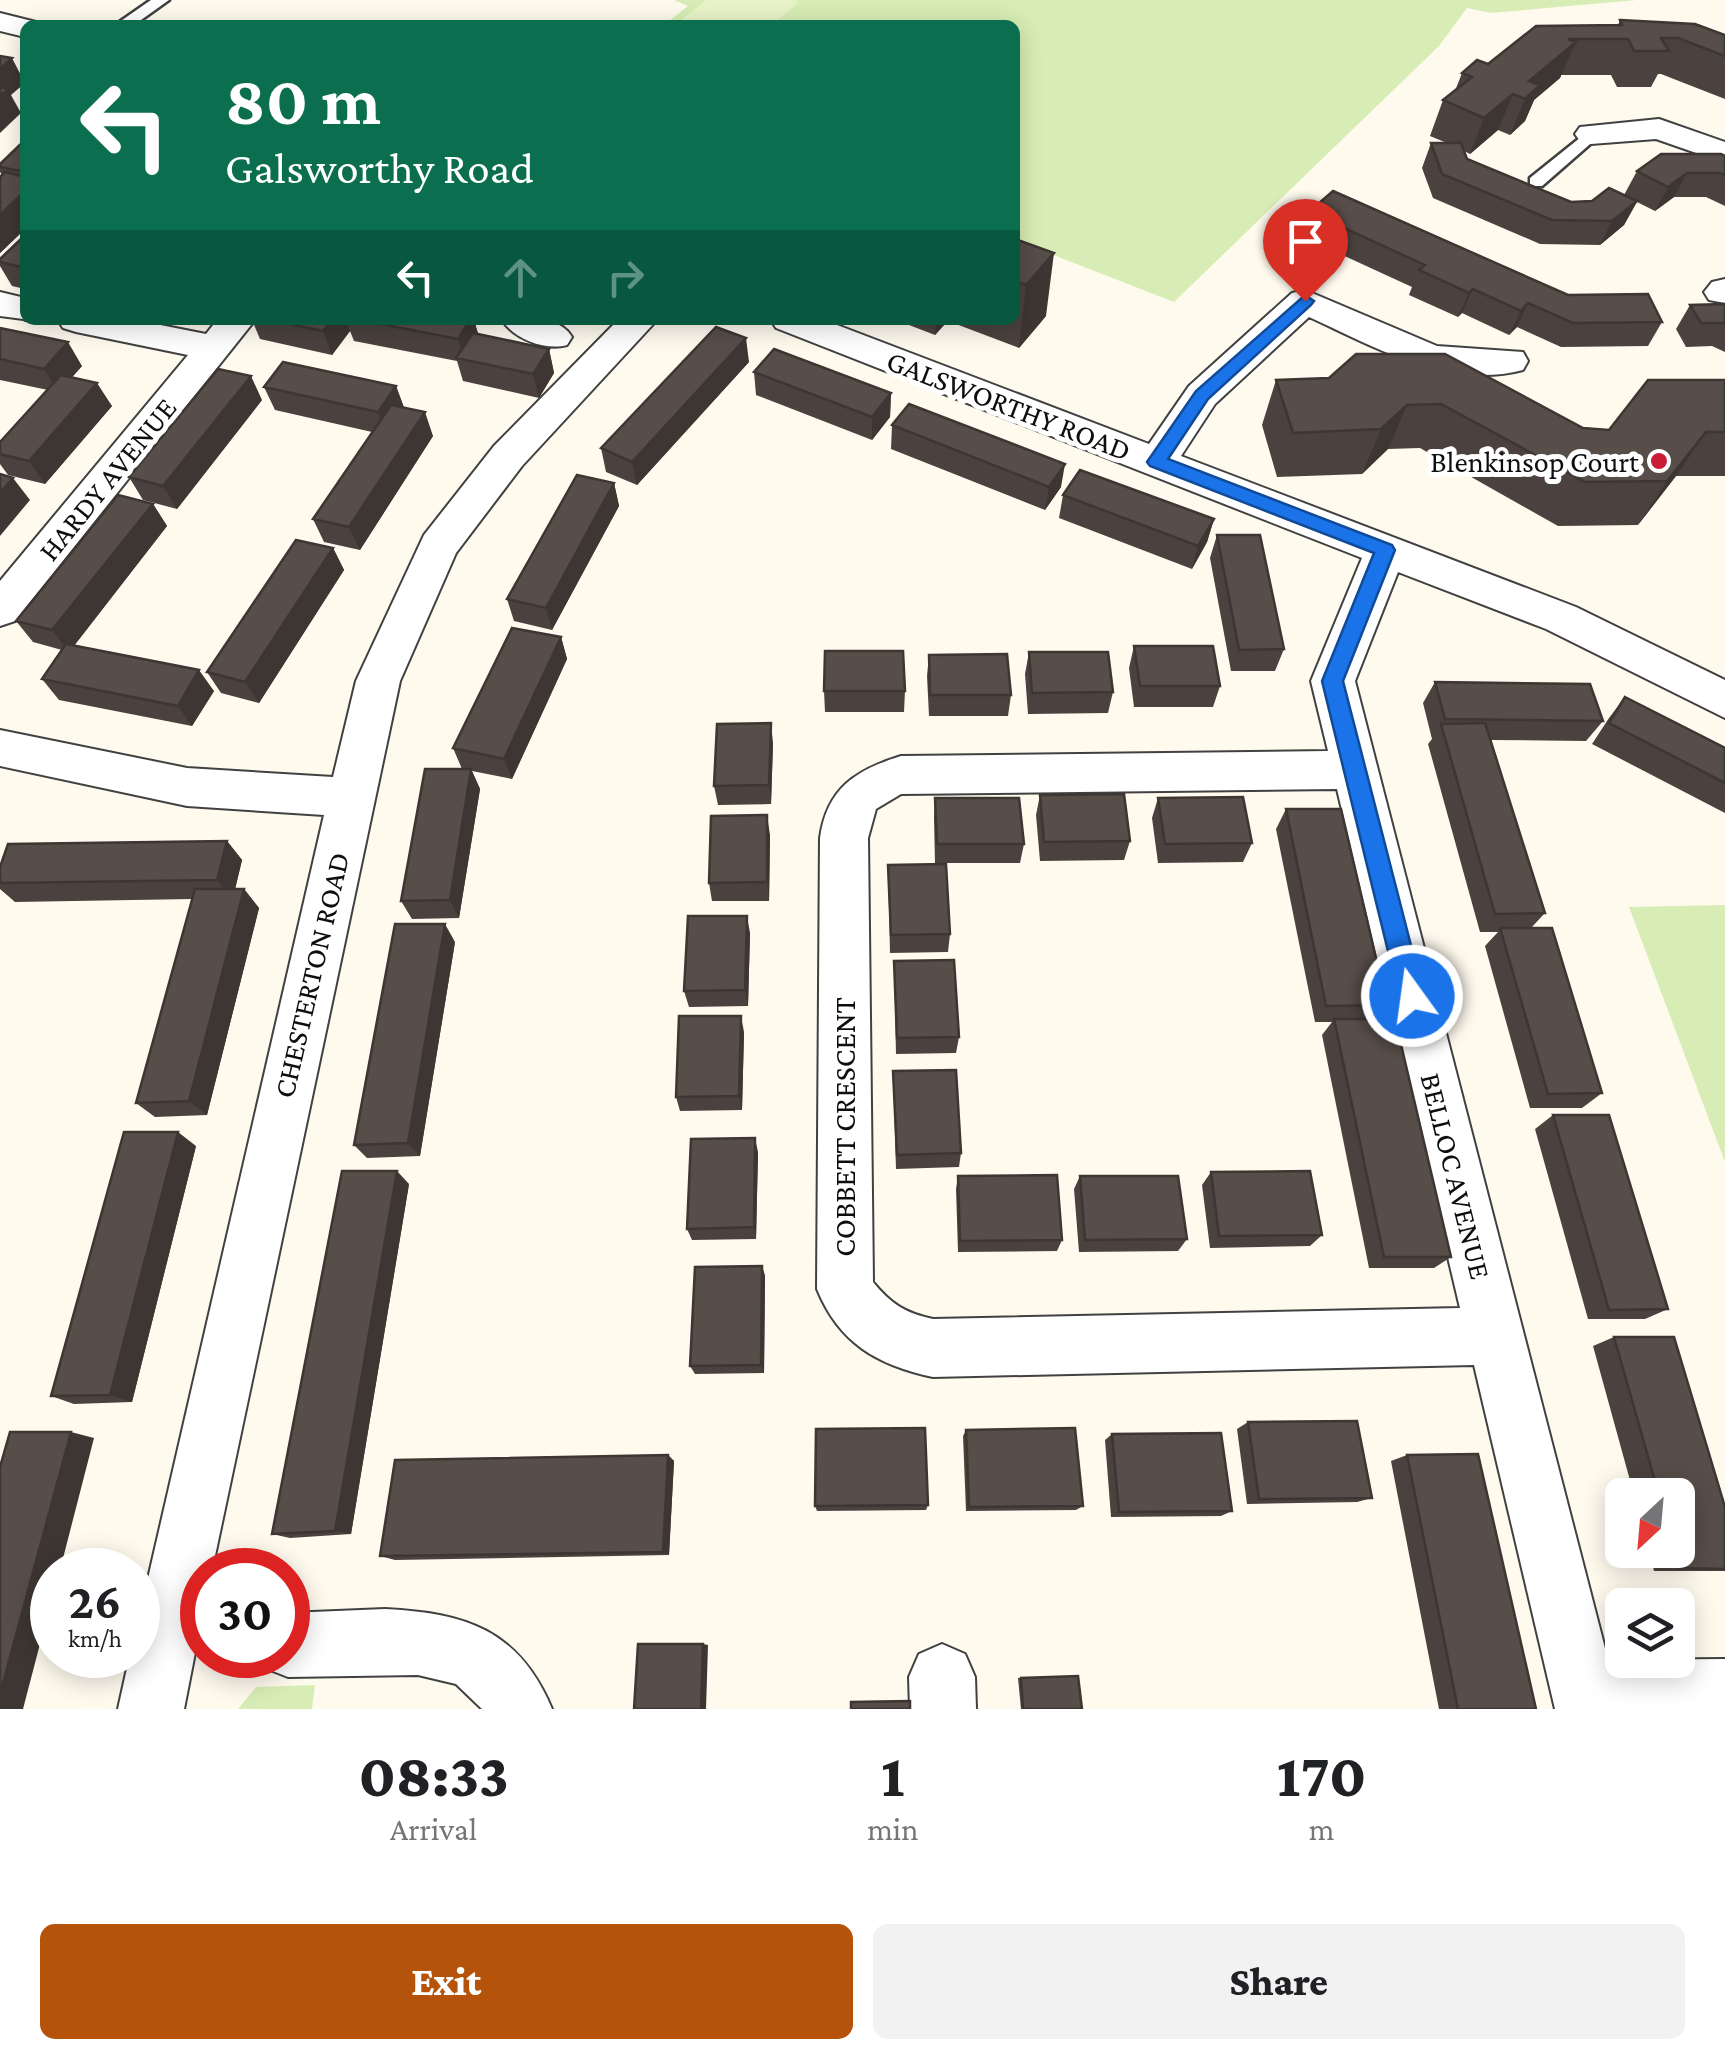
<!DOCTYPE html>
<html lang="en">
<head>
<meta charset="utf-8">
<style>
  :root { --surface:#fff; --page:#f2f2f2; --text:#202124; --muted:#757577; --accent:#b45309 }
  body { margin:0; font-family:"Crimson Pro",serif; background:var(--page); color:var(--text); height:100vh; display:flex; flex-direction:column; font-size:38px; white-space:nowrap }
  * { box-sizing:border-box; margin:0 }
  p { font-size:32px; color:var(--muted) }
  .icon { flex:none; width:55px; height:55px; fill:none; stroke:currentColor; stroke-width:2; stroke-linecap:round; stroke-linejoin:round }
  .map { position:relative; height:1709px; overflow:hidden }
  .side { display:flex; flex-direction:column; background:var(--surface); flex:1 }
  .side>* { flex:none }
  .guide { position:absolute; left:20px; top:20px; width:1000px; height:305px; border-radius:15px; box-shadow:0 5px 25px #0003; background:#0b6e4f; color:#fff; overflow:hidden }
  .needle { width:65px; rotate:206deg }
  .tools { position:absolute; left:1605px; top:1478px; display:grid; gap:20px }
  .tools a { display:grid; place-items:center; width:90px; height:90px; border-radius:15px; background:var(--surface); box-shadow:0 5px 25px #0003; font-size:50px }
  .speed { position:absolute; left:30px; top:1548px; display:flex; gap:20px; font-size:50px; font-weight:700; text-align:center }
  .speed>* { display:grid; place-content:center; width:130px; height:130px; border-radius:50%; background:var(--surface); box-shadow:0 5px 25px #0003; line-height:1 }
  .speed small { font-size:25px; font-weight:400 }
  .speed .limit { border:15px solid #d22; background:#fff; color:#111 }
  .pin { position:absolute; display:grid; place-items:center; width:85px; height:85px; color:#fff; margin:-102px -42px; border-radius:50% 50% 50% 0; rotate:-45deg; box-shadow:0 0 10px #0007 }
  .pin .icon { rotate:45deg }
  .me { position:absolute; width:110px; margin:-55px; rotate:346deg; stroke-linejoin:round; filter:drop-shadow(0 0 8px #0008) }
  .turn { display:flex; align-items:center; gap:35px; height:210px; padding:0 40px; font-size:45px }
  .turn .icon { width:130px; height:130px; stroke-width:2.5 }
  .turn b { display:block; font-size:70px; line-height:85px }
  .lanes { display:flex; align-items:center; height:95px; padding:0 40px; background:#0003; justify-content:center; gap:50px; direction:ltr }
  .lanes .off { opacity:.35 }
  .eta { display:flex; justify-content:space-evenly; align-items:center; height:170px; text-align:center }
  .eta b { font-size:60px; font-weight:800; line-height:70px }
  .button { display:flex; gap:20px; margin-top:auto; padding:20px 40px }
  .button a { flex:1; height:115px; border-radius:15px; background:var(--accent); color:#fff; font-size:40px; font-weight:800; line-height:115px; text-align:center }
  .button a+a { background:var(--page); color:var(--text) }
  .map>svg:first-child { display:block }
  .green { fill:#d8edb5 }
  .pitch { fill:#e9f3c8 }
  .lines { fill:none; stroke-linecap:round; stroke-linejoin:round }
  .service-casing { stroke:#414141; stroke-width:5 }
  .minor-casing { stroke:#414141; stroke-width:4 }
  .service { fill:#fff; fill-rule:evenodd }
  .minor { fill:#fff; fill-rule:evenodd }
  .wall { fill:#4b423f }
  .shaded-wall { fill:#3d3633 }
  .building { fill:#574d49; stroke:#3d3633; stroke-width:2.5 }
  .route { fill:#1a73e8; stroke:#114b97; stroke-width:2.5 }
  .poi-dot { fill:#c81c37; stroke:#fff; stroke-width:4 }
  .labels { text-anchor:middle; dominant-baseline:central; stroke-width:10; stroke-linejoin:round; paint-order:stroke }
  .street-label { font-size:30px; fill:#0e0e0e; stroke:#fff }
  .poi-label { font-size:30px; fill:#0e0e0e; stroke:#fff; text-anchor:end }
</style>
</head>
<body>
<div class="map">
<svg width="1725" height="1709" viewBox="0 0 1725 1709">
  <rect width="100%" height="100%" fill="#fffaee"/>
  <!-- green -->
  <path class="green" d="M674,0H1637L1491,13L1467,8L1439,46L1174,302L1015,240V25H664L688,6Z
    M1725,905V1162L1629,907Z
    M315,1685L312,1709H238L256,1687Z"/>
  <!-- pitch -->
  <path class="pitch" d="M706,0H794L799,2L772,25H675Z"/>
  <g class="lines">
    <defs>
      <path id="service" d="M151,0H169L134,25H115Z
        M1591,129L1599,134L1597,138L1542,186H1530V178Z"/>
      <path id="minor" d="M0,13L36,22L38,25H25V37L0,31Z
        M1659,119L1725,142V163L1656,139L1591,144L1580,141L1575,134L1580,127Z
        M1725,279V303L1709,300L1704,292L1712,282Z
        M1305,290L1437,346L1523,352L1528,361L1523,370C1448,390 1375,347 1309,317L1215,404L1181,456L1576,607L1725,680V718L1546,629L1398,572L1355,681L1608,1660L1725,1659V1709H1555L1474,1365L933,1377C877,1365 839,1343 817,1289L820,838C827,788 856,770 901,756L1328,751L1311,681L1362,558L776,328L771,320H824L1149,444L1189,386L1292,293ZM1337,789L1460,1308L933,1319C905,1313 891,1304 873,1282L868,838L876,809L901,794Z
        M0,292L25,298V320H31L0,316Z
        M58,320H135L206,334L217,320H255L15,621L0,626V581L188,355L76,332L63,328Z
        M502,320C526,320 558,314 572,337L567,345C546,351 514,339 502,320Z
        M618,320H657L522,466L456,553L400,681L212,1570H202V1617L184,1709H118L130,1655H138V1622L324,815L187,806L0,766V730L187,768L333,777L356,681L424,535L494,446Z
        M385,1609C466,1613 519,1630 552,1709H482L456,1684L418,1675L288,1677L265,1668L260,1655H288V1613Z
        M942,1644L965,1654L975,1677L976,1709H910L909,1677L919,1654Z"/>
    </defs>
    <!-- service casing -->
    <use href="#service" class="service-casing"/>
    <!-- minor casing -->
    <use href="#minor" class="minor-casing"/>
    <!-- service -->
    <use href="#service" class="service"/>
    <!-- minor -->
    <use href="#minor" class="minor"/>
  </g>
  <!-- wall -->
  <path class="wall" d="M1620,20L1725,35V99L1661,74H1658L1651,87H1617L1611,75H1561L1560,78L1534,100L1525,121L1510,135L1498,130L1470,154L1464,151L1467,159L1571,202L1592,201L1624,195L1637,171L1725,156V206L1706,197H1674L1655,211L1637,202L1624,225L1600,245L1540,244L1433,198L1422,168L1431,143H1447L1430,136L1443,100L1455,91L1462,73L1618,25Z
    M25,140V229L0,253V177L2,175L0,172V164Z
    M1309,212L1568,295L1662,322L1648,346L1561,347L1517,327L1509,335L1462,313L1458,317L1409,295L1412,287L1301,236Z
    M25,238V289L12,286L0,266V259Z
    M1015,239L1046,316L1019,348L948,321L935,335L896,320H1015Z
    M1725,304V352L1712,346L1686,347L1676,329L1690,305Z
    M252,320H474L478,334L549,349L554,373L539,398L463,381L457,361L354,341L350,331L332,355L260,339Z
    M0,328L82,366L72,377L112,406L45,484L8,475L0,464V442L48,390L0,380Z
    M749,362L637,485L606,472L601,448Z
    M754,372L891,393L890,417L872,440L756,395Z
    M1329,378L1583,428L1609,430L1725,380V476H1676L1638,525L1558,526L1420,448L1388,449L1362,474L1277,477L1262,425L1276,380Z
    M396,386L404,408L433,436L360,550L324,542L313,519L372,432L275,410L264,387Z
    M262,400L177,509L143,500L129,477Z
    M892,425L1061,487L1045,510L891,449Z
    M614,483L619,506L552,630L514,621L507,599Z
    M1063,495L1214,519L1207,542L1192,569L1059,518Z
    M153,504L167,526L74,646L214,691L192,726L59,700L42,679L62,650L33,642L16,621Z
    M1217,535L1284,649L1275,671H1231L1210,558Z
    M333,548L344,570L259,703L221,693L207,672Z
    M561,637L567,659L512,779L472,771L480,789L459,918L412,919L401,901L462,769L453,748Z
    M1134,646L1220,686L1213,707H1134L1129,668Z
    M1029,652L1113,692L1108,713L1028,714L1025,674Z
    M929,655L1011,695L1008,716H929L927,676Z
    M1435,682L1603,721L1586,741L1491,740L1545,913L1531,928L1602,1093L1582,1108H1530L1485,946L1498,932H1480L1428,744L1432,739L1423,703Z
    M824,691H905L904,712H825Z
    M1625,697L1725,748V813L1592,744L1609,718Z
    M773,743L771,804L718,805L714,786Z
    M1040,795L1130,841L1124,860L1040,861L1036,815Z
    M935,798L1024,844L1020,863H935L934,818Z
    M1158,798L1252,843L1243,862L1158,863L1152,818Z
    M1286,809L1387,1005L1375,1019L1451,1257L1434,1268H1369L1322,1035L1332,1022H1315L1276,829Z
    M770,835L769,901H712L709,883Z
    M227,841L242,860L235,889H244L259,908L207,1115L155,1117L136,1103L192,899L15,902L0,889V867Z
    M888,865L950,934L948,952L890,953Z
    M750,933L748,1006L689,1007L684,991Z
    M455,942L420,1156L367,1158L354,1145Z
    M894,961L959,1037L956,1053L896,1054Z
    M744,1032L742,1110L680,1111L676,1097Z
    M893,1071L961,1153L959,1167L896,1169Z
    M1553,1115L1668,1309L1645,1319H1588L1535,1129Z
    M196,1146L132,1402L74,1404L51,1396Z
    M758,1152L756,1239L692,1240L687,1229Z
    M1211,1172L1322,1235L1310,1246L1210,1248L1202,1185Z
    M958,1176L1062,1240L1057,1251L958,1252L956,1189Z
    M1080,1176L1187,1239L1178,1251L1079,1252L1074,1189Z
    M409,1184L351,1534L290,1538L272,1534Z
    M762,1266L765,1276L764,1373L695,1374L690,1366Z
    M1614,1337L1725,1507V1571H1654L1649,1550H1678V1495H1634L1593,1346Z
    M1248,1422L1372,1498L1357,1502L1247,1504L1237,1429Z
    M966,1430L1083,1506L1076,1510L966,1511L963,1436Z
    M1112,1434L1232,1511L1221,1516L1111,1517L1105,1440Z
    M668,1455L674,1461L669,1555L395,1560L380,1556Z
    M1407,1455L1536,1709H1439L1391,1461Z
    M928,1505L926,1510L817,1511L815,1506Z
    M1078,1676L1082,1709H1021L1018,1678Z"/>
  <!-- shaded-wall -->
  <path class="shaded-wall" d="M1576,42L1560,78L1534,100L1525,121L1510,135L1525,99L1529,81Z
    M12,58L25,83L11,95L21,113L0,133V69Z
    M1513,94L1498,130L1470,154L1484,118Z
    M1687,173L1674,197L1655,211L1668,187Z
    M25,191V229L0,253V215Z
    M1637,201L1624,225L1600,245L1612,221Z
    M1054,253L1046,316L1019,348L1026,285Z
    M1473,289L1462,313L1458,317L1469,293Z
    M1528,303L1517,327L1509,335L1521,311Z
    M331,320H346L350,331L332,355L323,331Z
    M470,320H474L480,340L464,359L458,339Z
    M936,320H948L935,335Z
    M746,338L749,362L637,485L632,462Z
    M68,342L82,366L59,392L44,369Z
    M549,349L554,373L539,398L533,374Z
    M251,376L262,400L177,509L163,486Z
    M97,383L112,406L45,484L29,461Z
    M396,386L405,410L387,436L378,412Z
    M891,393L890,417L872,440V417Z
    M1407,405L1388,449L1362,474L1381,429Z
    M425,412L433,436L360,550L349,527Z
    M1706,432L1676,476L1638,525L1667,481Z
    M1065,464L1061,487L1045,510L1049,487Z
    M13,478L30,500L0,536V493Z
    M614,483L619,506L552,630L546,608Z
    M153,504L167,526L69,652L52,630Z
    M1214,519L1207,542L1192,569L1198,546Z
    M333,548L344,570L259,703L245,682Z
    M561,637L567,659L512,779L504,759Z
    M199,670L214,691L192,726L178,706Z
    M771,723L773,743L771,804L769,785Z
    M471,769L480,789L459,918L450,900Z
    M767,815L770,835L769,901L767,882Z
    M227,841L242,860L233,898L217,880Z
    M244,889L259,908L207,1115L189,1101Z
    M747,916L750,933L748,1006L745,990Z
    M445,924L455,942L420,1156L408,1143Z
    M741,1016L744,1032L742,1110L739,1096Z
    M178,1132L196,1146L132,1402L110,1395Z
    M755,1138L758,1152L756,1239L754,1227Z
    M397,1171L409,1184L351,1534L335,1531Z
    M762,1266L765,1276L764,1373L761,1365Z
    M71,1432L94,1438L60,1570H52V1598L23,1709H0V1694Z
    M668,1455L674,1461L669,1555L663,1552Z
    M703,1644L708,1645L706,1709H701Z"/>
  <!-- building -->
  <path class="building" d="M1620,20L1695,24L1725,35V56L1678,38H1661L1669,51H1634L1628,39H1568L1576,42L1529,81L1540,85L1525,99L1513,94L1484,118L1443,100L1472,77L1462,73L1477,60L1488,64L1536,26L1622,25Z
    M0,56L12,58L0,69Z
    M0,87L8,89L0,96Z
    M25,140V172L0,167V164Z
    M1431,143H1461L1467,159L1571,202L1592,201L1609,188L1637,201L1612,221L1552,220L1442,174Z
    M1661,154H1721L1725,156V175L1720,173H1687L1668,187L1637,171Z
    M5,172L25,177V191L0,215V177Z
    M1333,191L1568,295L1648,294L1662,322L1573,323L1528,303L1521,311L1473,289L1469,293L1419,270L1425,265L1309,212Z
    M22,238H25V268L0,262V259Z
    M1015,239L1054,253L1026,285L1015,281Z
    M1725,304V323H1701L1690,305Z
    M272,320H331L323,331Z
    M360,320H470L458,339Z
    M716,327L746,338L632,462L601,448Z
    M0,328L68,342L44,369L0,359Z
    M473,333L549,349L533,374L456,358Z
    M774,349L891,393L872,417L754,372Z
    M1356,354H1445L1583,428L1609,430L1648,380H1725V432H1706L1667,481L1585,482L1441,404L1407,405L1381,429L1293,433L1276,380L1329,378Z
    M283,362L396,386L378,412L264,387Z
    M218,369L251,376L163,486L129,477Z
    M61,375L97,383L29,461L0,454V442Z
    M909,404L1065,464L1049,487L892,425Z
    M391,405L425,412L349,527L313,519Z
    M1080,470L1214,519L1198,546L1063,495Z
    M0,474L13,478L0,493Z
    M577,475L614,483L546,608L507,599Z
    M118,495L153,504L52,630L16,621Z
    M1217,535H1260L1284,649L1239,650Z
    M296,540L333,548L245,682L207,672Z
    M512,628L561,637L504,759L453,748Z
    M66,644L199,670L178,706L42,679Z
    M1134,646H1213L1220,686H1140Z
    M825,651H903L905,691H824Z
    M1029,652H1108L1113,692L1032,693Z
    M1007,654L1011,695H930L929,655Z
    M1435,682L1590,684L1603,721L1445,719Z
    M1625,697L1725,748V783L1609,723Z
    M771,723L769,785L714,786L717,724Z
    M1485,723L1545,913L1495,914L1441,724Z
    M425,769H471L450,900L401,901Z
    M1124,794L1130,841L1044,842L1040,795Z
    M1243,797L1252,843L1165,844L1158,798Z
    M935,798H1019L1024,844H937Z
    M1286,809H1341L1387,1005L1326,1006Z
    M767,815V882L709,883L711,816Z
    M227,841L217,880L0,883V867L8,844Z
    M946,864L950,934L891,935L888,865Z
    M195,889H244L189,1101L136,1103Z
    M688,916H747L745,990L684,991Z
    M395,924H445L408,1143L354,1145Z
    M1500,928H1552L1602,1093L1548,1094Z
    M954,960L959,1037L897,1038L894,961Z
    M679,1016H741L739,1096L676,1097Z
    M1334,1019H1395L1451,1257H1384Z
    M956,1070L961,1153L897,1155L893,1071Z
    M1553,1115H1609L1668,1309L1609,1310Z
    M124,1132H178L110,1395L51,1396Z
    M755,1138L754,1227L687,1229L691,1139Z
    M342,1171H397L335,1531L272,1534Z
    M1310,1171L1322,1235L1219,1236L1211,1172Z
    M1057,1175L1062,1240L960,1241L958,1176Z
    M1080,1176H1178L1187,1239L1085,1240Z
    M762,1266L761,1365L690,1366L695,1267Z
    M1614,1337H1674L1725,1507V1569L1679,1568L1674,1550H1678V1495H1659Z
    M1357,1421L1372,1498L1259,1499L1248,1422Z
    M925,1428L928,1505L815,1506L816,1429Z
    M1075,1428L1083,1506L969,1507L966,1430Z
    M10,1432H71L0,1694V1467Z
    M1221,1433L1232,1511L1119,1512L1112,1434Z
    M1478,1454L1536,1709H1458L1407,1455Z
    M668,1455L663,1552L380,1556L395,1460Z
    M638,1644H703L701,1709H634Z
    M1078,1676L1082,1709H1023L1021,1678Z
    M910,1701V1709H851V1702Z"/>
  <!-- route -->
  <path class="route" d="M1305,295L1314,301L1311,305L1208,399L1168,459L1392,545L1395,550L1343,681L1424,996L1420,1004L1412,1008L1403,1004L1399,996L1322,681L1374,553L1150,466L1147,462L1196,391Z"/>
  <!-- markers -->
  <circle class="poi-dot" cx="1659" cy="461" r="10"/>
  <g class="labels">
    <!-- street labels -->
    <g class="street-label">
      <text transform="translate(1009 405) rotate(21)">GALSWORTHY ROAD</text>
      <text transform="translate(107 479) rotate(-51)">HARDY AVENUE</text>
      <text transform="translate(311 975) rotate(-77)">CHESTERTON ROAD</text>
      <text transform="translate(844 1127) rotate(-90)">COBBETT CRESCENT</text>
      <text transform="translate(1456 1176) rotate(76)">BELLOC AVENUE</text>
    </g>
    <!-- poi labels -->
    <g class="poi-label">
      <text x="1639" y="461">Blenkinsop Court</text>
    </g>
  </g>
</svg>
<div class="tools">
<a><svg class="needle" viewBox="-14 -14 28 28"><path d="M0-13l5 13h-10z" fill="#e53935"/><path d="M0 13l5-13h-10z" fill="#757577"/></svg></a>
<a><svg class="icon" aria-label="layers" viewBox="0 0 24 24"><path d="M12 4l9 5-9 5-9-5zM3 14l9 5 9-5"/></svg></a>
</div>
<div class="speed"><div>26<small>km/h</small></div><div class="limit">30</div></div>
<div class="pin" style="left:1305px;top:301px;background:#d93025"><svg class="icon" aria-label="arrive" viewBox="0 0 24 24"><path d="M6 21V4h12l-3 4 3 4H6"/></svg></div>
<svg class="me" style="left:1412px;top:996px" viewBox="-20 -20 40 40"><circle r="17" fill="#1a73e8" stroke="#fff" stroke-width="3"/><path d="M0-11L8 9 0 5-8 9z" fill="#fff"/></svg>
<div class="guide">
<div class="turn"><svg class="icon" aria-label="left" viewBox="0 0 24 24"><path d="M17 20v-9H6M10 6l-5 5 5 5"/></svg><div><b>80 m</b>Galsworthy Road</div></div>
<div class="lanes"><svg class="icon" aria-label="left" viewBox="0 0 24 24"><path d="M17 20v-9H6M10 6l-5 5 5 5"/></svg><svg class="icon off" aria-label="ahead" viewBox="0 0 24 24"><path d="M12 20V5M6 11l6-6 6 6"/></svg><svg class="icon off" aria-label="right" viewBox="0 0 24 24"><path d="M7 20v-9h11M14 6l5 5-5 5"/></svg></div>
</div>
</div>
<section class="side">
<div class="eta">
<div><b>08:33</b><p>Arrival</p></div>
<div><b>1</b><p>min</p></div>
<div><b>170</b><p>m</p></div>
</div>
<div class="button"><a>Exit</a><a>Share</a></div>
</section>
</body>
</html>
